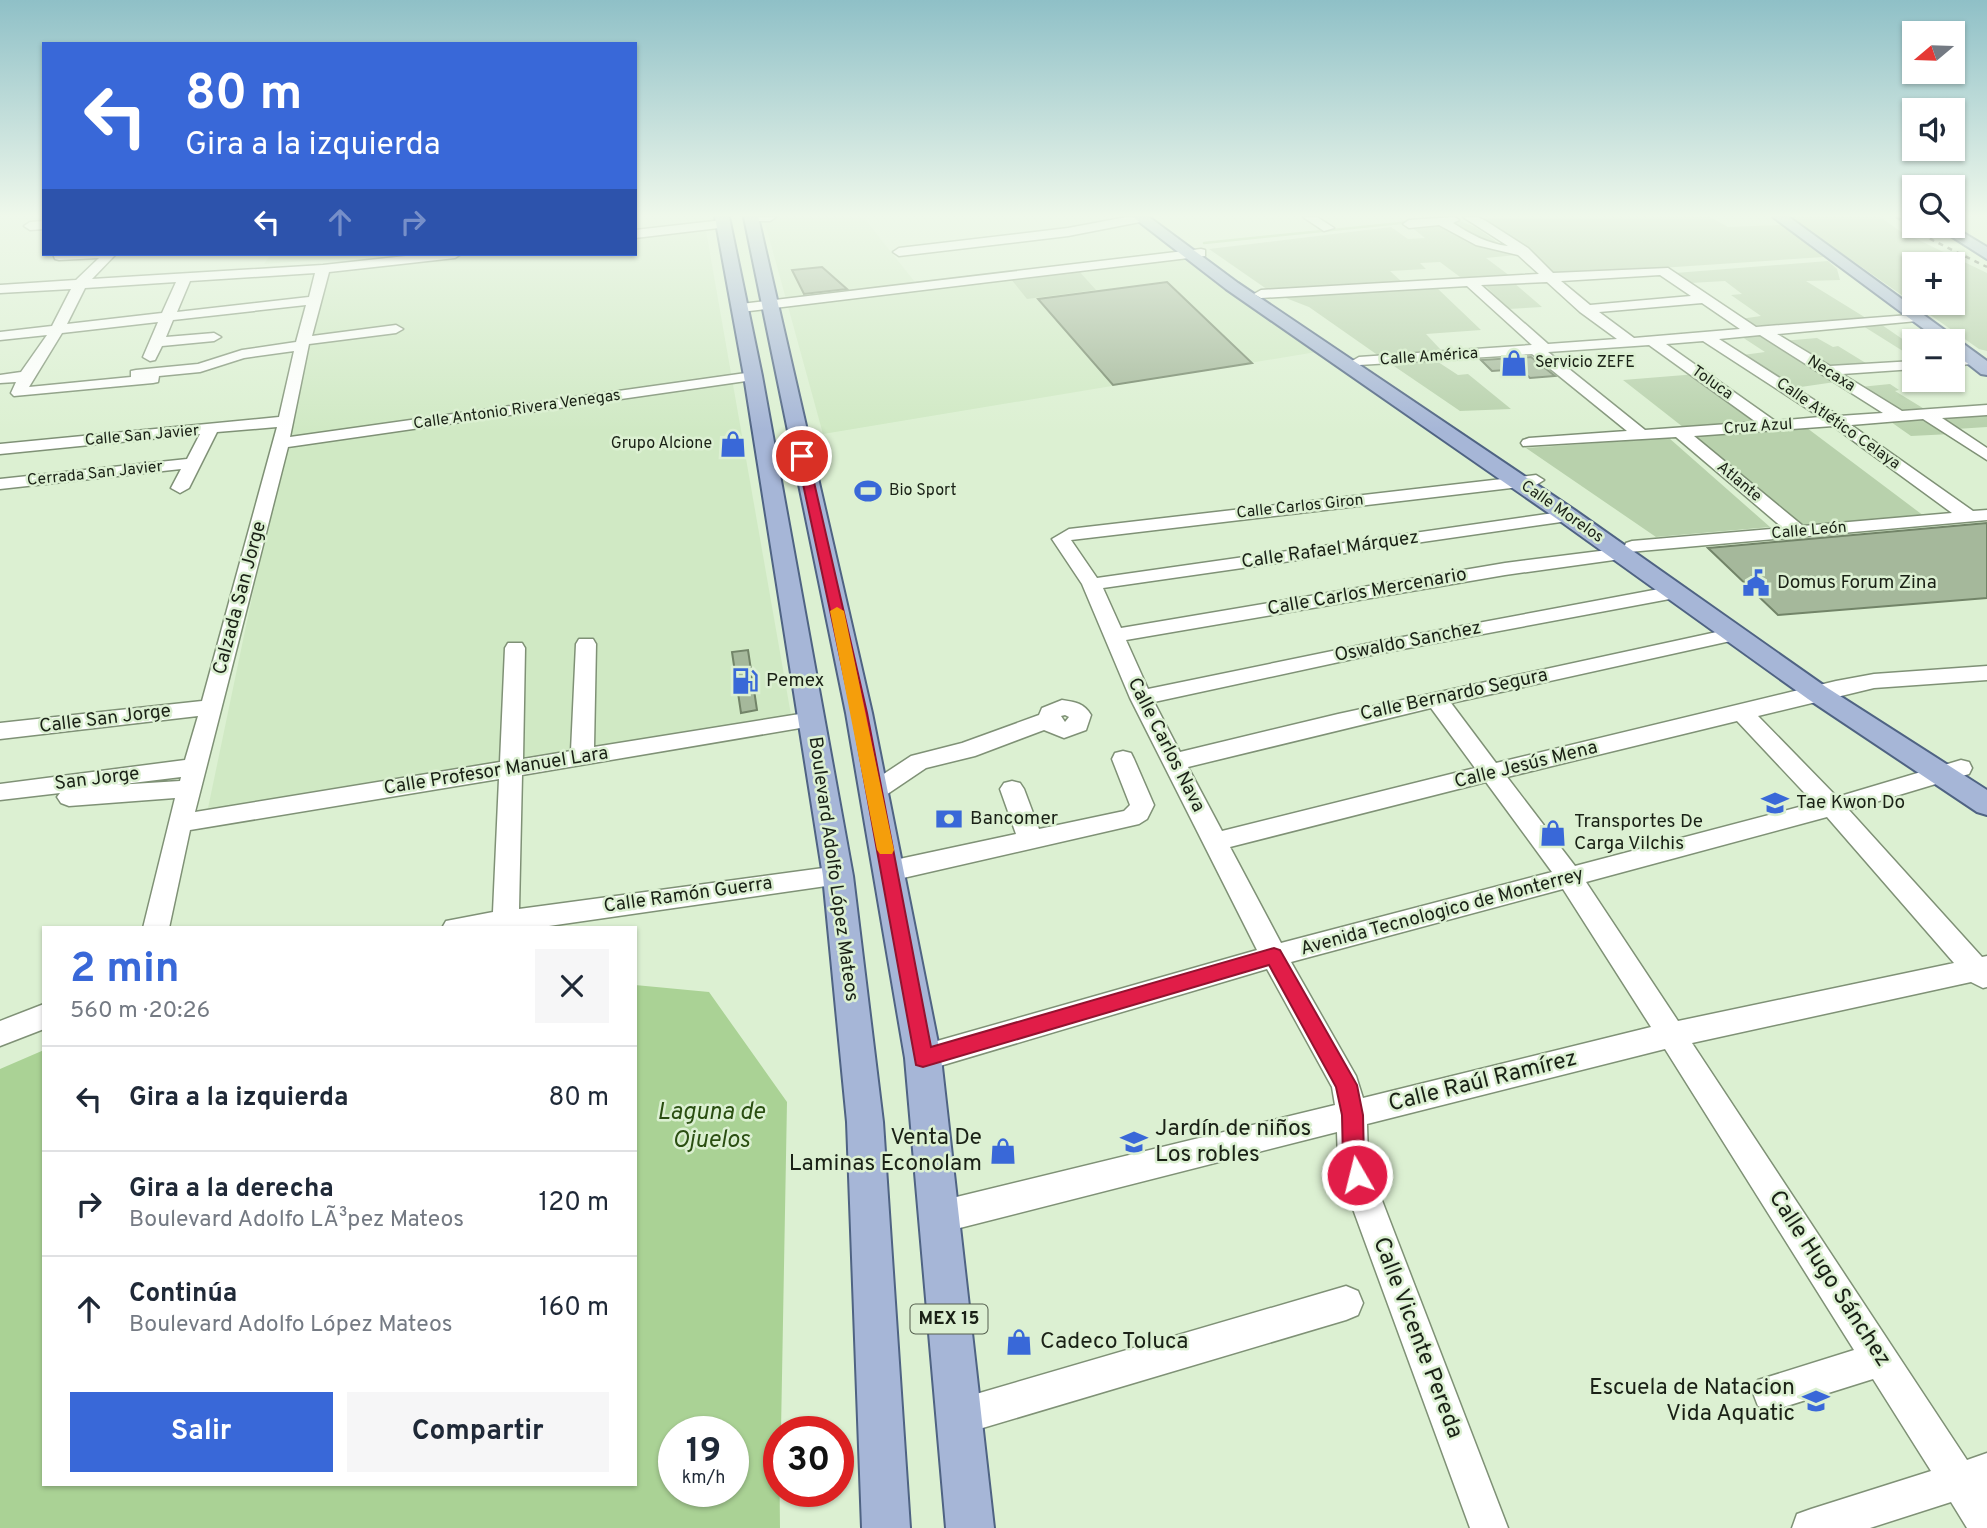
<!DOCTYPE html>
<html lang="es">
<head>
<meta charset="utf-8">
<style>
  :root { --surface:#fff; --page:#f6f6f7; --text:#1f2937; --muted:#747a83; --line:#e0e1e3; --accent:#3968d8 }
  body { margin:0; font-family:Overpass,sans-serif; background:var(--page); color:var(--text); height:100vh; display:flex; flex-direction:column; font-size:26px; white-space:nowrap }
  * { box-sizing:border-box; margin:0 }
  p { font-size:23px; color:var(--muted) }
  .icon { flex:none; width:38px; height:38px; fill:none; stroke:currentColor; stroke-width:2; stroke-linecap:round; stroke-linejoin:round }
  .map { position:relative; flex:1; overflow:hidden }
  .drawer { position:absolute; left:42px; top:926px; width:595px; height:560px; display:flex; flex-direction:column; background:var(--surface); border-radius:0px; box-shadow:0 2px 5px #0004 }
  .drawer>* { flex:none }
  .top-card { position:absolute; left:42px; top:42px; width:595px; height:214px; border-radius:0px; box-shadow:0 2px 5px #0004; background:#3968d8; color:#fff; overflow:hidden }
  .needle { width:46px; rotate:251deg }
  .tools { position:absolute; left:1902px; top:21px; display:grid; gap:14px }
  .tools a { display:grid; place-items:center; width:63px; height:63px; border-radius:0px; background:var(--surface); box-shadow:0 2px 5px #0004; font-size:35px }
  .speed { position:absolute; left:658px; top:1416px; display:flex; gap:14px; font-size:35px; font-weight:700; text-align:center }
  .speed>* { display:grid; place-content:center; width:91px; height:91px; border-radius:50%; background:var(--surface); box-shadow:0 2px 5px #0004; line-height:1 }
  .speed small { font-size:18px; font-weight:400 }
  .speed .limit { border:10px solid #d22; background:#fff; color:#111 }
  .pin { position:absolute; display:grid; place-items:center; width:60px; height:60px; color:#fff; margin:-30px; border:4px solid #fff; border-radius:50%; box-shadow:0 2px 7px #0007 }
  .me { position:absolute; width:77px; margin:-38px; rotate:352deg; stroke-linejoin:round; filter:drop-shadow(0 0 5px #0008) }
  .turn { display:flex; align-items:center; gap:24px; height:147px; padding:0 28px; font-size:32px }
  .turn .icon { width:91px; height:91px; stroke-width:2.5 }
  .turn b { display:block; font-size:49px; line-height:60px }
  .lanes { display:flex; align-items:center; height:66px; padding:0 28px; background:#0003; justify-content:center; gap:35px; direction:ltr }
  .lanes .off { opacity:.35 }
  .round { display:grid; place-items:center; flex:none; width:74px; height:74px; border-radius:0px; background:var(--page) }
  .overview { display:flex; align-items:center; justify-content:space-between; height:119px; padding:0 28px }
  h1 { font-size:42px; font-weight:700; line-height:52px; color:var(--accent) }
  .button { display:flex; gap:14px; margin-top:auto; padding:14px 28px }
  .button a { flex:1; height:80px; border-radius:0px; background:var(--accent); color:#fff; font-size:28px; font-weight:700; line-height:80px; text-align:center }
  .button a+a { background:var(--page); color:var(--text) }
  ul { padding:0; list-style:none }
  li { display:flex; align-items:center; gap:21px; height:105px; padding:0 28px; border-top:2px solid var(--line) }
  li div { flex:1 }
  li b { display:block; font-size:26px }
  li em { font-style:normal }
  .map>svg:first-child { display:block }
  .built { fill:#d0e9c4 }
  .green { fill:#b8d1ac; fill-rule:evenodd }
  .water { fill:#aad295; fill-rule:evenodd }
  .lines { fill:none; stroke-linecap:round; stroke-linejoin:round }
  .stream { stroke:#aad295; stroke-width:2.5 }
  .building { fill:#a5b89b; stroke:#728468; stroke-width:2 }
  .minor-casing { stroke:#7f9176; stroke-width:3 }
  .major-casing { stroke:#4f6383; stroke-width:4 }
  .minor { fill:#fff; fill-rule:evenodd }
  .major { fill:#a6b6d7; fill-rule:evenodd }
  .rail { stroke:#606b59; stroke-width:2.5; stroke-dasharray:5 5; stroke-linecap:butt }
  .route { fill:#e11d48; stroke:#92132f; stroke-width:2 }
  .slow { fill:#f59e0b }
  .labels { text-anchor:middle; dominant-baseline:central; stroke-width:5; stroke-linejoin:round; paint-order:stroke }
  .far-street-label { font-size:16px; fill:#1a2116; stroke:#dcf0d2 }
  .far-poi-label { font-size:16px; fill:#1a2116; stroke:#dcf0d2; text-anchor:start }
  .shield { fill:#dcf0d2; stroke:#545f4e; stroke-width:2 }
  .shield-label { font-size:18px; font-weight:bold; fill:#1a2116 }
  .street-label { font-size:19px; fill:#1a2116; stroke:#dcf0d2 }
  .poi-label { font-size:19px; fill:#1a2116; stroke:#dcf0d2; text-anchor:start }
  .near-street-label { font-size:23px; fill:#1a2116; stroke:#dcf0d2 }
  .near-poi-label { font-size:23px; fill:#1a2116; stroke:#dcf0d2; text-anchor:start }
  .near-water-label { font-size:24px; font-style:italic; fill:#2a4e11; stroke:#dcf0d2 }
</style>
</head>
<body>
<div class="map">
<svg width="1987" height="1528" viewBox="0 0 1987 1528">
  <rect width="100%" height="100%" fill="#dcf0d2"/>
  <!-- built -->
  <path class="built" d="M780,217H863L915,282L1184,250L1316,352L823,434L764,219Z
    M705,225L791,715L207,813L321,266L434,254H635V232Z
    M271,254H359L357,257L264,264Z"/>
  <!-- green -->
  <path class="green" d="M1710,217L1728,227L1783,225L1824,257L1555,275L1466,218Z
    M1790,217H1880L1900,231L1987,273V351L1979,349ZM1914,264H1953V303H1914Z
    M1455,219L1475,227L1516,255L1486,258L1510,276L1464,280L1440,262L1420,263L1426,269L1390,271L1402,282L1271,292L1209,249L1391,227L1408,239L1425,238L1410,226Z
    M1828,261L1837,269L1840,280L1806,281L1866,318L1751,326L1740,319L1761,316L1731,295L1742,294L1725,281L1690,283L1675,273Z
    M1078,270L1096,290L1027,299L1011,279Z
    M1513,282L1542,307L1508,309L1485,285Z
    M1437,288L1481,330L1426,334L1441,350L1379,356L1309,307L1278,295Z
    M1882,325L1914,347V358L1863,326Z
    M1763,335L1835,382L1794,388L1743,355L1765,352L1742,337Z
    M1817,338L1833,347L1838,346L1869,365L1826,369L1782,341Z
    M1435,360L1458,375L1468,374L1511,409L1460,411L1391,364Z
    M1697,374L1758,422L1683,427L1623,380Z
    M1890,384L1899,390L1895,391L1926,410L1901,412L1860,387Z
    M1987,413V427L1956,429L1937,415Z
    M1928,419L1951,434L1911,436L1891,422Z
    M1807,428L1924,516L1802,526L1690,437Z
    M1669,438L1770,527L1656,537L1526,448Z"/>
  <!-- water -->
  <path class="water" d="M635,985L709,992L787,1102L781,1431L779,1432L780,1528H0V1069L44,1050V1484H635ZM674,1432H733V1491H674Z"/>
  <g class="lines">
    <!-- stream -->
    <path class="stream" d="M1204,243L1411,222"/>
  </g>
  <!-- building -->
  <path class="building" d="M822,267L847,289L804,294L792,270Z
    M1167,282L1252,363L1113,385L1038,299Z
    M1531,357L1555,376L1530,378L1520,369L1492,371L1481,360Z
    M1987,523V598L1778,615L1708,548Z
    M748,650L757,710L741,713L732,652Z"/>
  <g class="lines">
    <defs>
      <path id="minor" d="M748,217H776L770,221H748Z
        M1127,217L1146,218L1140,222L1068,236L899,256L893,252L899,248L1068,228Z
        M1303,217H1317L1334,228L1324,231Z
        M1455,217L1459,220L1453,223C1470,234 1488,244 1508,246L1463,217H1478L1486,221L1528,248L1553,273L1668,268L1756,327L1922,314L1924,317L1917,321L1777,334L1830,366L1914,361V369L1842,374L1902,411L1987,405V415L1942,418L1987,448V460L1923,419L1851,425L1973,511L1987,510V520L1629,552L1628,557L1621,559L1505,575L1126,640L1148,689L1376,642L1675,586L1685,592L1675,598L1376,654L1154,702L1180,752L1338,714L1735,628L1742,630L1745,634L1742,638L1735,640L1451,703L1496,763L1836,681L1874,674L1987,666V680L1874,688L1758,716L1837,797L1961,760L1969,762L1972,768L1969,774L1849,810L1982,957L1987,956V987L1983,988L1971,982L1692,1043L1967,1460L1987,1453V1528H1967L1951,1502L1870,1528H1792L1797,1514L1811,1509L1931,1471L1873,1379L1771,1411L1758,1406L1753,1393L1758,1380L1854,1350L1665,1049L1367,1124L1368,1160L1378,1190L1508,1528H1470L1346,1190L1338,1160L1337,1132L940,1233L929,1228L924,1217L929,1206L940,1201L1335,1105L1332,1087L1267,969L923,1071L913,1067L909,1058L913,1049L923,1045L1257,950L1130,698L1082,584L1052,539L1069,529L1536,475L1544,480L1536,485L1071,540L1097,578L1568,511L1577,516L1568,521L1103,588L1121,628L1505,563L1624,548L1626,543L1632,541L1783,528L1676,437L1523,446L1521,443L1523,440L1529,438L1627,431L1532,354L1359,365L1352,361L1359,357L1532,345L1467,286L1261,298L1254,294L1261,290L1539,274L1518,255L1476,245L1439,225L1409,228L1403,224L1409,220ZM1660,275L1691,296L1590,305L1561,281ZM1547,282L1580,312L1617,339L1548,344L1481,285ZM1702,303L1740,329L1634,338L1599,312ZM1760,335L1883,413L1839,416L1719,339ZM1703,341L1820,417L1775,421L1666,344ZM1649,345L1756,422L1645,430L1548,352ZM1833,426L1952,513L1803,526L1694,436ZM1431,708L1475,768L1222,831L1188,767ZM1737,721L1814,803L1575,866L1507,777ZM1486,782L1552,872L1281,943L1230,847ZM1827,817L1954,963L1678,1021L1586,882ZM1563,889L1651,1027L1363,1098L1356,1076L1291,962Z
        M723,220L729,224L727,227L635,238V230Z
        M44,221V229L30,230L24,226L30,222Z
        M1201,249L1205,250V256L741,312L734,308L741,304Z
        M53,254H116L92,279L323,265L424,254H461L455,258L329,272L312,336L396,325L403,329L396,333L309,344L290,437L753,372L760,376L753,380L288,447L195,812L500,762L505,648L508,643H522L525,648L523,759L571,751L576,644L579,639H593L596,644L594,747L812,712L820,714L823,719L820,724L812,726L522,775L519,909L838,866L847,869L851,876L847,883L535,928H442L446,921L493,912L499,779L190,830L169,928H143L175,798L69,806L61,803L57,797L60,793L0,800V784L185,760L198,716L0,739V723L202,701L277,427L217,432L189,488L180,493L171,488L181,469L0,489V479L187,459L200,434L0,454V444L279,417L294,351L244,358L200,372L159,376L158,382L153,383L14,396L11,393L16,382L0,383V375L21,372L47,335L0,340V332L52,326L71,289L0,293V285L76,280L99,258L59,260L55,259ZM315,273L309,297L177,312L190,281ZM176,282L162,313L67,324L85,288ZM306,305L296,342L242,350L198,364L136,370L131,371V377L29,387L62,333L158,322L143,357L150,361L155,360L162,346L214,341L221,337L214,333L166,337L173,320ZM181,777L180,781L116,785Z
        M1974,356L1979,357L1981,360L1979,363L1953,366V358Z
        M1062,700C1075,702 1084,703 1091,715L1086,730L1064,738L1044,730L975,756L926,768L883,797L875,799L867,797L863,791L867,785L911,756L962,743L1039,715L1042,708ZM1065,715L1069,717L1065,722L1061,716Z
        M1123,751L1131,753L1134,759L1154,805L1147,819L1139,824L890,881L881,878L878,871L881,864L890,861L1016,834L1000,789L1004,783L1012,781L1020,783L1024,789L1039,829L1124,811L1130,805L1112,759L1115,753Z
        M44,1004V1029L0,1046V1021Z
        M1346,1286L1358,1291L1363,1303L1358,1315L1346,1320L959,1435L946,1430L941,1417L946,1404L959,1399Z"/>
      <path id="major" d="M715,217H729L762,376L853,876L883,1122L910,1528H862L847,1122L823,876L744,376Z
        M744,217H758L872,713L941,1058L994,1528H946L905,1058L846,713Z
        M1133,217H1149L1238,283L1576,511L1826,687L1987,790V815L1977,812L1808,699L1560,521L1226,289Z
        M1773,217H1789L1987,361V375L1981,374L1953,352V341H1940Z
        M1935,226H1952L1987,247V259Z"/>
    </defs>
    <!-- minor casing -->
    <use href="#minor" class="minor-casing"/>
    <!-- major casing -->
    <use href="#major" class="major-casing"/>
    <!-- minor -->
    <use href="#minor" class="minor"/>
    <!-- major -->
    <use href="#major" class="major"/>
    <!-- rail -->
    <path class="rail" d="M1896,217L1934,241L1987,267"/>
  </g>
  <!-- sky -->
  <linearGradient id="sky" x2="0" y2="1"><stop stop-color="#8fc0c7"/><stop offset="0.5" stop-color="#eff8eb"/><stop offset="1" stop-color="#eff8eb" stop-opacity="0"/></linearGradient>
  <rect width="1987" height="431" fill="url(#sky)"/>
  <!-- route -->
  <path class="route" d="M802,453L808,456L867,713L931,1047L1274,948L1280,950L1357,1085L1363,1115L1364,1160L1368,1175L1365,1182L1357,1185L1350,1182L1343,1160L1342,1115L1336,1087L1269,965L923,1067L916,1065L852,713L797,456Z"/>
  <!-- slow -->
  <path class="slow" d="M837,607L844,611L894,850L892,854H880L877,850L830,611Z"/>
  <!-- icons -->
  <defs>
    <symbol id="shop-bare" viewBox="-9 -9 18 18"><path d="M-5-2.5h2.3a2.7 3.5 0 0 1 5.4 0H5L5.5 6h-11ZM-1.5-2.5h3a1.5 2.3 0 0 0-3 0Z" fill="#3968d8" stroke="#dcf0d2" stroke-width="2.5" paint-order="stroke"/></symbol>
    <symbol id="stadium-bare" viewBox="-9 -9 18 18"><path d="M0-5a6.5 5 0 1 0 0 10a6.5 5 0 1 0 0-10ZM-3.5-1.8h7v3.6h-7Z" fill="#3968d8" stroke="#dcf0d2" stroke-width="2.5" paint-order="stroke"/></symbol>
    <symbol id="civic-bare" viewBox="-9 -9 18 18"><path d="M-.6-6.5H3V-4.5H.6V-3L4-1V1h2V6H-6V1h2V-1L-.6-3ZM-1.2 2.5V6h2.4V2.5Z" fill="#3968d8" stroke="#dcf0d2" stroke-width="2.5" paint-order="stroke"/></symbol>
    <symbol id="fuel-bare" viewBox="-9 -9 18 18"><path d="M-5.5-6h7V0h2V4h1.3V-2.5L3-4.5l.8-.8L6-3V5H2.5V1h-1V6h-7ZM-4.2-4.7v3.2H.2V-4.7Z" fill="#3968d8" stroke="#dcf0d2" stroke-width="2.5" paint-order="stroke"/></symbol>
    <symbol id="school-bare" viewBox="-9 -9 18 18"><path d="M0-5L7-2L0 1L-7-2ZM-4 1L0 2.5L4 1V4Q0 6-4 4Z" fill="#3968d8" stroke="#dcf0d2" stroke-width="2.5" paint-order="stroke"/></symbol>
    <symbol id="bank-bare" viewBox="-9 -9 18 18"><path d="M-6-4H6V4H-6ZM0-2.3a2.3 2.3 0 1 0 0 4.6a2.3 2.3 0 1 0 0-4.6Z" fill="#3968d8" stroke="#dcf0d2" stroke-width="2.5" paint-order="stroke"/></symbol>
  </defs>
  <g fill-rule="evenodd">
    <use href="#shop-bare" x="1495" y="344" width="38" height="38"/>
    <use href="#shop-bare" x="714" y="425" width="38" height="38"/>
    <use href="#stadium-bare" x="849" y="472" width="38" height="38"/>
    <use href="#civic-bare" x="1737" y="564" width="38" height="38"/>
    <use href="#fuel-bare" x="726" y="662" width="38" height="38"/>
    <use href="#school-bare" x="1756" y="784" width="38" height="38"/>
    <use href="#bank-bare" x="930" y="800" width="38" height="38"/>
    <use href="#shop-bare" x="1534" y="814" width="38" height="38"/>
    <use href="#school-bare" x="1115" y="1123" width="38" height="38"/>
    <use href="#shop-bare" x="984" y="1132" width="38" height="38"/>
    <use href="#shop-bare" x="1000" y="1323" width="38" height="38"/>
    <use href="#school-bare" x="1797" y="1382" width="38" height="38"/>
  </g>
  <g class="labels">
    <!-- far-street labels -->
    <g class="far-street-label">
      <text transform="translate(1429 357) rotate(-4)">Calle América</text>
      <text transform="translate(1831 374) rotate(32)">Necaxa</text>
      <text transform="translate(1712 383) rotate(35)">Toluca</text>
      <text transform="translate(517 410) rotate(-8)">Calle Antonio Rivera Venegas</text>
      <text transform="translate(1838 424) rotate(35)">Calle Atlético Celaya</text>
      <text transform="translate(1758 427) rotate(-4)">Cruz Azul</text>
      <text transform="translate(142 436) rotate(-5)">Calle San Javier</text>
      <text transform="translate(95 474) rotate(-6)">Cerrada San Javier</text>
      <text transform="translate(1739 482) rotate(40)">Atlante</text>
      <text transform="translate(1300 507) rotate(-6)">Calle Carlos Giron</text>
      <text transform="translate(1562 512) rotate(35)">Calle Morelos</text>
      <text transform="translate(1809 531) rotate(-5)">Calle León</text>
    </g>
    <!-- far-poi labels -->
    <g class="far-poi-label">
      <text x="1535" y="363">Servicio ZEFE</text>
      <text x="712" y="444" text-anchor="end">Grupo Alcione</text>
      <text x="889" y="491">Bio Sport</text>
    </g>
    <!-- shield labels -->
    <rect class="shield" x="910.5" y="1304.5" width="77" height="29" rx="5"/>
    <g class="shield-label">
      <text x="949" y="1319">MEX 15</text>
    </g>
    <!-- street labels -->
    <g class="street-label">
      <text transform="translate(1330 550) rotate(-8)">Calle Rafael Márquez</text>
      <text transform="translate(1367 592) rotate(-10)">Calle Carlos Mercenario</text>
      <text transform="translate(240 598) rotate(-75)">Calzada San Jorge</text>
      <text transform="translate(1408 642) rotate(-11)">Oswaldo Sanchez</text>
      <text transform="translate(1454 695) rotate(-12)">Calle Bernardo Segura</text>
      <text transform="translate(105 719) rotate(-7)">Calle San Jorge</text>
      <text transform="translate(1166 745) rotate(63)">Calle Carlos Nava</text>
      <text transform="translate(1526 765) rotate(-14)">Calle Jesús Mena</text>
      <text transform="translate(496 771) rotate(-9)">Calle Profesor Manuel Lara</text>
      <text transform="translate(97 779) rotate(-7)">San Jorge</text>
      <text transform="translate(833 869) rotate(82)">Boulevard Adolfo López Mateos</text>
      <text transform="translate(688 895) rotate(-8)">Calle Ramón Guerra</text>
      <text transform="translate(1442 912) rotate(-15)">Avenida Tecnologico de Monterrey</text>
    </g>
    <!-- poi labels -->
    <g class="poi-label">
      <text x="1777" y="583">Domus Forum Zina</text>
      <text x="766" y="681">Pemex</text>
      <text x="1796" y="803">Tae Kwon Do</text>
      <text x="970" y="819">Bancomer</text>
      <text x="1574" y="822">Transportes De<tspan x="1574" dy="22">Carga Vilchis</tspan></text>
    </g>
    <!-- near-street labels -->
    <g class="near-street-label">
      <text transform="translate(1483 1082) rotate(-14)">Calle Raúl Ramírez</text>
      <text transform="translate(1829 1279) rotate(57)">Calle Hugo Sánchez</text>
      <text transform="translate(1417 1338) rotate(69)">Calle Vicente Pereda</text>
    </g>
    <!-- near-poi labels -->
    <g class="near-poi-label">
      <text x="1155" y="1129">Jardín de niños<tspan x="1155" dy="26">Los robles</tspan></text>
      <text x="982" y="1138" text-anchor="end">Venta De<tspan x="982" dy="26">Laminas Econolam</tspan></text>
      <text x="1040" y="1342">Cadeco Toluca</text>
      <text x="1795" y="1388" text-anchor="end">Escuela de Natacion<tspan x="1795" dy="26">Vida Aquatic</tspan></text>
    </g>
    <!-- near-water labels -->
    <g class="near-water-label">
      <text x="711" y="1113">Laguna de<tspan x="711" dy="28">Ojuelos</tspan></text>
    </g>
  </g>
</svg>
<div class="tools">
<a><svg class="needle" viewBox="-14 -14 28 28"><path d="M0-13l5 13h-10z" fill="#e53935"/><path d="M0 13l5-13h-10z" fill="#747a83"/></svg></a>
<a><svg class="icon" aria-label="sound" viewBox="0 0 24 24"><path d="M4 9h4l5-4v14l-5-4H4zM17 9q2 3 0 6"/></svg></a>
<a><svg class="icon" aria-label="search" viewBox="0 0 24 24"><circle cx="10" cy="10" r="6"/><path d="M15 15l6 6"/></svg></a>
<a>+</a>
<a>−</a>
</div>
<div class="speed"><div>19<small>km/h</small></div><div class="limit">30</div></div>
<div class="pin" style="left:802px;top:456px;background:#d93025"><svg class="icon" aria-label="arrive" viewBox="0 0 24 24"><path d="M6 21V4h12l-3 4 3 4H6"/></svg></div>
<svg class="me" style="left:1357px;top:1175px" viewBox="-20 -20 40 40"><circle r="17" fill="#e11d48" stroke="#fff" stroke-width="3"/><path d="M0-11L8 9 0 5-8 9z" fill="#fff"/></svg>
<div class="top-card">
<div class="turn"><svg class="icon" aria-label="left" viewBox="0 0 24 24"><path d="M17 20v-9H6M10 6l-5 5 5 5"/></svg><div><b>80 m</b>Gira a la izquierda</div></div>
<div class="lanes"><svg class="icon" aria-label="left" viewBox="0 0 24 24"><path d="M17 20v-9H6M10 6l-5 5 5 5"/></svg><svg class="icon off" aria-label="ahead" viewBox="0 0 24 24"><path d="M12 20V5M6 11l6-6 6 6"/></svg><svg class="icon off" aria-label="right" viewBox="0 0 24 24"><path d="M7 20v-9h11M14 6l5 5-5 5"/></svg></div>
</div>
<section class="drawer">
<div class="overview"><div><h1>2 min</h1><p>560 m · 20:26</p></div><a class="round"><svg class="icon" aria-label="close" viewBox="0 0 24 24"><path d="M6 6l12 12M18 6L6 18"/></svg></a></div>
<ul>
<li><svg class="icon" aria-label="left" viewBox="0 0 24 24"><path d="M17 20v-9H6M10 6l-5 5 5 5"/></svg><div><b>Gira a la izquierda</b></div><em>80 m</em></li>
<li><svg class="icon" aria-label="right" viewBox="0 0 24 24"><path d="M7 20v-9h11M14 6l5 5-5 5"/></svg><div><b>Gira a la derecha</b><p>Boulevard Adolfo LÃ³pez Mateos</p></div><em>120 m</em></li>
<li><svg class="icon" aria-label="ahead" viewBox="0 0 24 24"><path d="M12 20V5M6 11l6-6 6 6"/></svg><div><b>Continúa</b><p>Boulevard Adolfo López Mateos</p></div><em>160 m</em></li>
</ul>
<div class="button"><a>Salir</a><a>Compartir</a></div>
</section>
</div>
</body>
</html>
